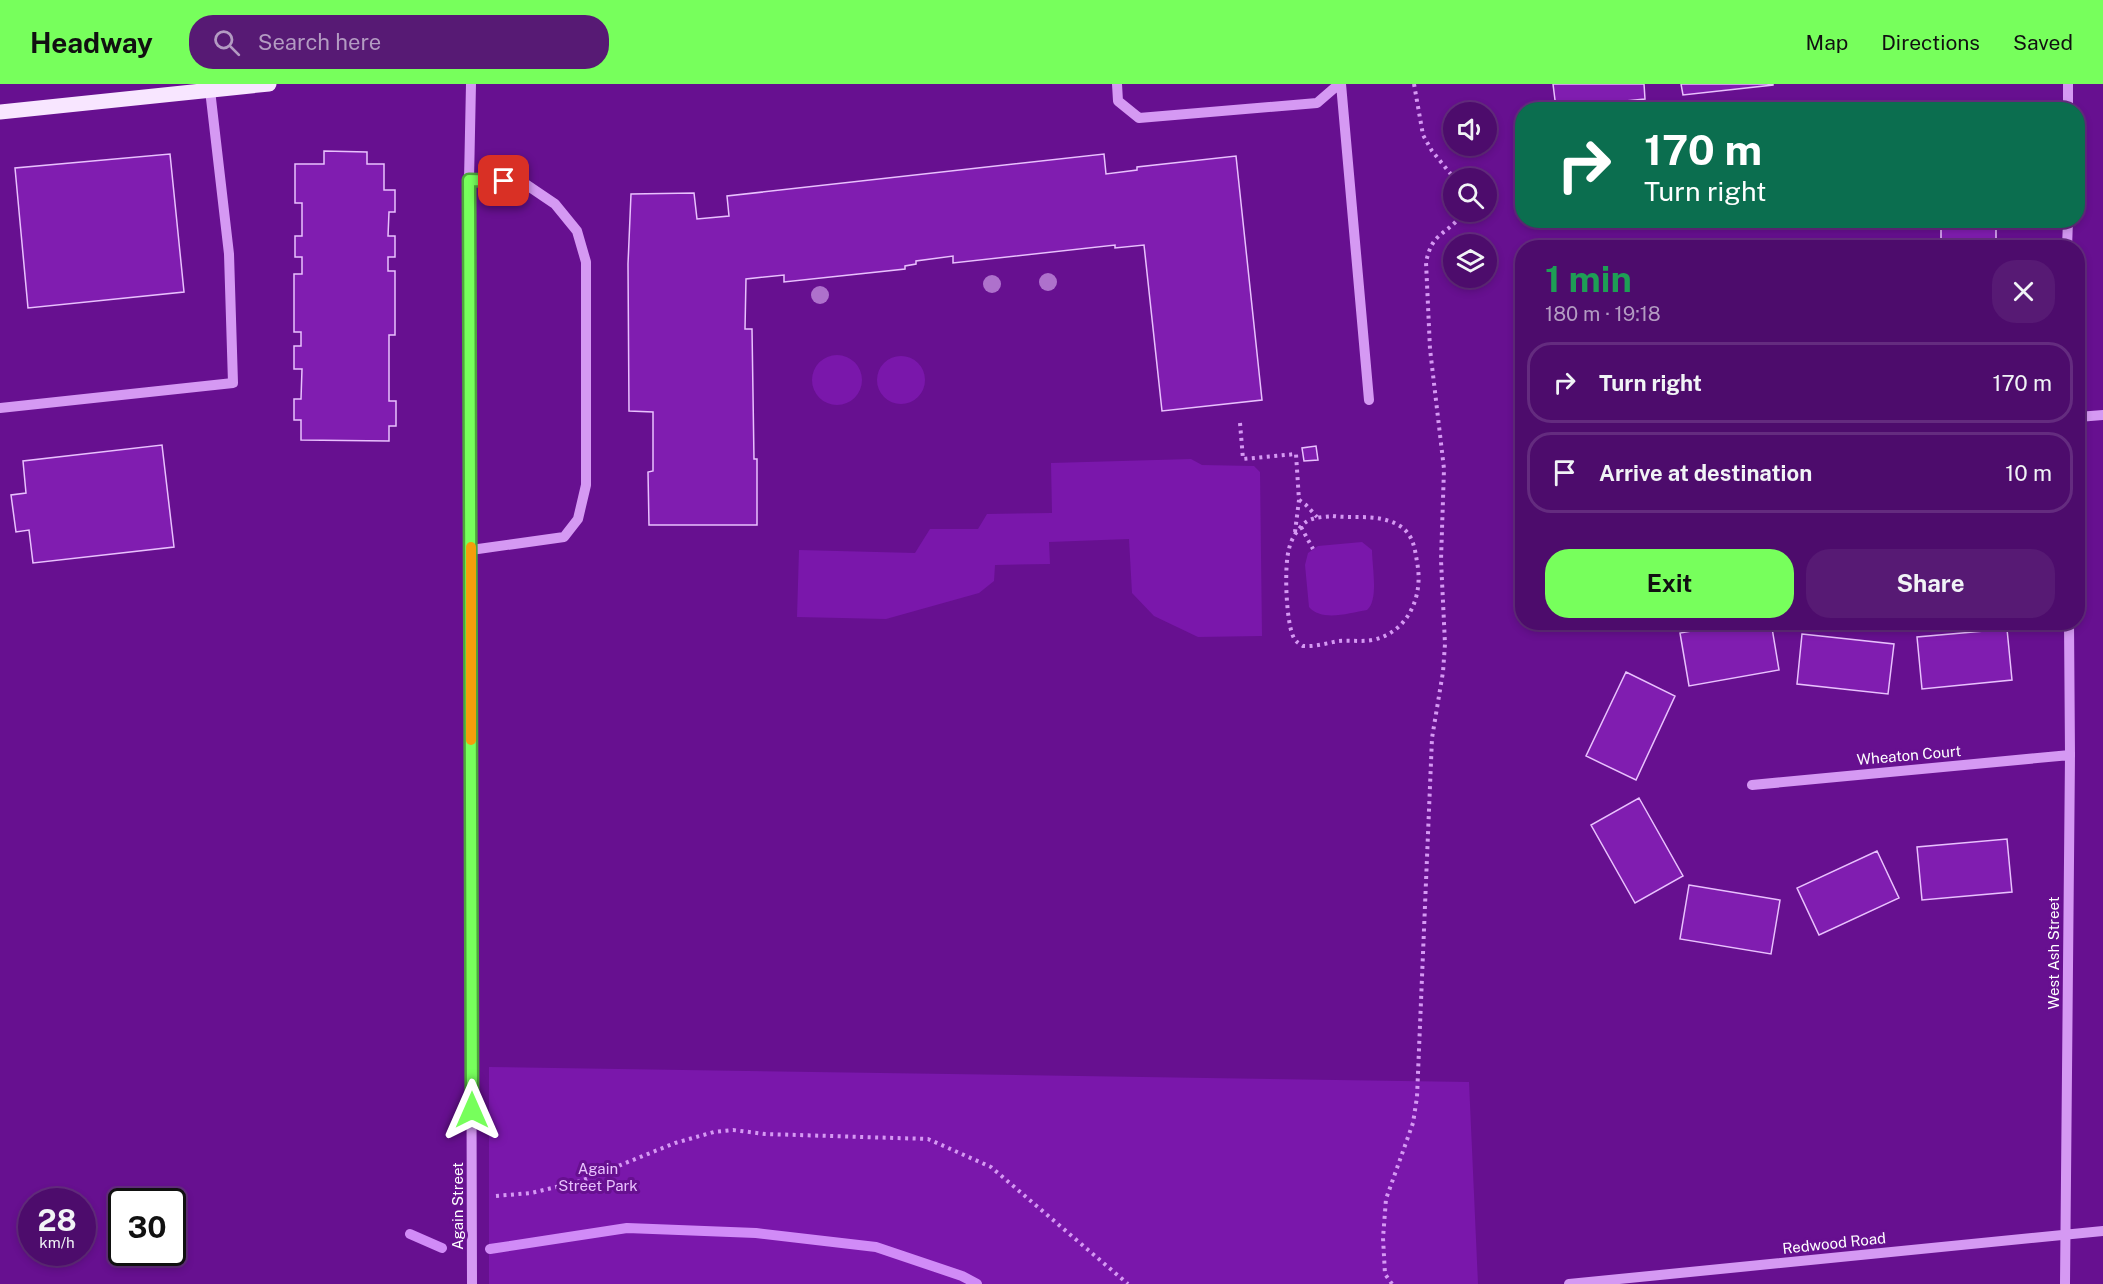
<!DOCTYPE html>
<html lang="en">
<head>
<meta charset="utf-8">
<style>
  :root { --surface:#4d0c6c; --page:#571a74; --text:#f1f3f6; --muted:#b39bc2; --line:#642c7f; --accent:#77ff5c }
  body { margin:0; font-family:"Public Sans",sans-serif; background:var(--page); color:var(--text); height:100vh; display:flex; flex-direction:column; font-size:22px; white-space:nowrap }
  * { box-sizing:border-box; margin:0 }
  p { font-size:20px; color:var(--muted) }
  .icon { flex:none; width:33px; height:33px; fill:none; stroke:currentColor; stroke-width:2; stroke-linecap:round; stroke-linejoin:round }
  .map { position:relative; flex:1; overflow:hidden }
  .drawer { position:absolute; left:1515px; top:156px; width:570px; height:390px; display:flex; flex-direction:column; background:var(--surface); border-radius:24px; box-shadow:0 3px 9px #0003,0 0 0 2px var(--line) }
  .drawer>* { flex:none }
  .banner { position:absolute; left:1515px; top:18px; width:570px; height:126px; border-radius:24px; box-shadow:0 3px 9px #0003,0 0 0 2px var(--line); background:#0b6e4f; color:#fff; overflow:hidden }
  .controls { position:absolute; left:1443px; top:18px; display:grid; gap:12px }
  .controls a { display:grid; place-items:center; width:54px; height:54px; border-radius:50%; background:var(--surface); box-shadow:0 3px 9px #0003,0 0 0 2px var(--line); font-size:30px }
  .speed { position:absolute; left:18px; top:1104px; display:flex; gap:12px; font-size:30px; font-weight:700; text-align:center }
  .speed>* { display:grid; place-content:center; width:78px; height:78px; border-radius:50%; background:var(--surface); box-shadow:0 3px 9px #0003,0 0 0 2px var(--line); line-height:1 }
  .speed small { font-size:15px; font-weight:400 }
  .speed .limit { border:3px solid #111; border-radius:9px; background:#fff; color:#111 }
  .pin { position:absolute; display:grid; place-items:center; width:51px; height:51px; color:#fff; margin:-26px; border-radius:12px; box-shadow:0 3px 9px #0006 }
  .me { position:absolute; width:66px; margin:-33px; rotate:0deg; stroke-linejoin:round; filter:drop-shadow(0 0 4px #0008) }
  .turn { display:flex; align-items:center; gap:21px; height:126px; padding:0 30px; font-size:27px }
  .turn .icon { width:78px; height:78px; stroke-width:2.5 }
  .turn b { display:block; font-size:42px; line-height:51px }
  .round { display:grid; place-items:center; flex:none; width:63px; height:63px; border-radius:24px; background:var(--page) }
  .summary { display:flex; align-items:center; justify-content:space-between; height:102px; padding:0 30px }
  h1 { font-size:36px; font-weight:700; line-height:45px; color:#1e9e55 }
  .button { display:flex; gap:12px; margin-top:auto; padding:12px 30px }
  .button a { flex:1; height:69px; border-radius:24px; background:var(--accent); color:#111; font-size:24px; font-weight:700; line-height:69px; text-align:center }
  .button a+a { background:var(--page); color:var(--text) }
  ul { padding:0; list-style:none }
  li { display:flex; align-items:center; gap:18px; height:81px; margin:0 12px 9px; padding:0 18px; border:3px solid var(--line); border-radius:24px }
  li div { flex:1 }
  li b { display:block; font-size:22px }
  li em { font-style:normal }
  header { display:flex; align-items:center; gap:36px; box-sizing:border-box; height:84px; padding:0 30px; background:var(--accent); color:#111 }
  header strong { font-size:28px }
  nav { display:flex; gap:33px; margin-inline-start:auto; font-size:21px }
  .search { width:420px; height:54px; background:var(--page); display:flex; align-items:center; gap:15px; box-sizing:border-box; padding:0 21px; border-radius:24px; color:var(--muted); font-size:22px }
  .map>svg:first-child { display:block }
  .green { fill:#7a17ab }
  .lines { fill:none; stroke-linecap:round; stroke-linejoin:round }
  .stream { stroke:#d18bf7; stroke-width:10 }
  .building { fill:#801db0; stroke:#e9c1fe; stroke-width:1.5 }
  .path { stroke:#d599f3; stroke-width:4; stroke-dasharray:3 4.5; stroke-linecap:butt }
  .minor { stroke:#d599f3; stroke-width:10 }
  .major { stroke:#f8e6ff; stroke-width:15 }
  .tree { fill:#ae71cc }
  .route-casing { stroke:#4da63c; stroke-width:15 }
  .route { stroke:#77ff5c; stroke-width:10 }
  .slow { stroke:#f59e0b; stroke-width:10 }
  .labels { text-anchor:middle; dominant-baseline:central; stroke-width:6; stroke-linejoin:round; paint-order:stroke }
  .street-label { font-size:15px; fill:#fff; stroke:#671090 }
  .park-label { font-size:15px; fill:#e9c1fe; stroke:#671090 }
</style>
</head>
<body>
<header>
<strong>Headway</strong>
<div class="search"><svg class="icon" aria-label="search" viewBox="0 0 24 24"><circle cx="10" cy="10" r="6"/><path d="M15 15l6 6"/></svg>Search here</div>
<nav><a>Map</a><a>Directions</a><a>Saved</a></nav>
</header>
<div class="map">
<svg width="2103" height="1200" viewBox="0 0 2103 1200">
  <rect width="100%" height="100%" fill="#671090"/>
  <!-- green -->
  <path class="green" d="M812 296a25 25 0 1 1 50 0a25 25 0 1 1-50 0Z
    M877 296a24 24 0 1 1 48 0a24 24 0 1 1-48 0Z
    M1191,375L1202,381L1254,382L1260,388L1262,552L1198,553L1154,532L1132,509L1129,455L1049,458L1050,480L995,481L994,497L979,509L886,535L797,533L799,466L915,469L930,445H978L987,430L1052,429L1051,379Z
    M1362,458L1372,466C1372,482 1379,516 1367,526C1349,529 1322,538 1309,523L1305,481L1308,469L1318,462Z
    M489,983L1469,998L1478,1200H489Z"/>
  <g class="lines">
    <!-- stream -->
    <path class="stream" d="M410,1150L442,1164
      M490,1165L627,1144L756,1149L876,1163L962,1192L977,1200"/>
  </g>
  <!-- building -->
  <path class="building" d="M1553,0H1644L1645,15L1556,24Z
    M1681,0H1773V1L1683,11Z
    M1454,32V50L1446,47Z
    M324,67L367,68V80H384V106H395V128H389L388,152H395V173H388V187H395V251H389V317H396V342H389V357L301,356V336H294V315H301L302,285H294V262H301V248H294V190H302V173H295V152H302V119H295V80H324Z
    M170,70L184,208L28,224L15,84Z
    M1104,70L1106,90L1137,86V83L1236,72L1262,316L1162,327L1144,161L1115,164V161L953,179V172L916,177V180L905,182V185L784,198V191L746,195L745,245H752L754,375H757V441H649L648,388L653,387V328L629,327L628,180L631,110L694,109L697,135L729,132L727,112Z
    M1941,136H1996V164H1941Z
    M162,361L174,463L33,479L29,446L16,448L11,411L26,409L23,377Z
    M1316,362L1318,376L1304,377L1302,364Z
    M1743,538H1771L1779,586L1689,602L1680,549Z
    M2007,545L2012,596L1922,605L1917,553Z
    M1802,550L1894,560L1888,610L1797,600Z
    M1626,588L1675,612L1636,696L1586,672Z
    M1639,714L1683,792L1635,819L1591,741Z
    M2007,755L2012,808L1922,816L1917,763Z
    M1877,767L1899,814L1819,851L1797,804Z
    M1689,801L1780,816L1771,870L1680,855Z"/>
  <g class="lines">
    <!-- path -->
    <path class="path" d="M1414,0L1423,51L1432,67L1454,94
      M1240,339L1243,375L1296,370L1299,416L1295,448
      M1299,416L1306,421L1317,433
      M1333,432C1356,435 1379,429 1400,442C1413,450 1415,465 1417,478C1424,512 1408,549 1372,556C1361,558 1350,556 1339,557C1327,559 1315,563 1303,562C1298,559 1295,557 1293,552C1286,536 1284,482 1289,465C1291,455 1298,444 1306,438C1313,433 1324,433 1333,432Z
      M1301,443L1313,465
      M496,1112L531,1109L581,1097L675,1059L714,1048L733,1046L765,1050L928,1055L991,1083L1128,1200
      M1392,1200L1385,1190L1383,1154L1386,1115L1413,1039L1417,1013L1432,654L1443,588L1445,560L1441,476L1444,385L1430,265L1426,178C1428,170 1430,162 1436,155C1445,145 1456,142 1462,128"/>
    <!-- minor -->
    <path class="minor" d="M471,0L469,96L472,1200
      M1117,0L1118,17L1139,34L1317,19L1339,0
      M1341,0L1369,316
      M2068,26V0
      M469,96L521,97L555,120L577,147L586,178V401L578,435L564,453L471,466
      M2067,164L2068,136
      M0,324L233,299L229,170L210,6
      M2078,333L2103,331
      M1752,701L2070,671
      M1569,1200L2103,1147
      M2065,1200L2070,671L2069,538"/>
    <!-- major -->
    <path class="major" d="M0,28L269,0"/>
  </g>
  <!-- trees -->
  <g class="tree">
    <circle cx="1048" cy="198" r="9"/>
    <circle cx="992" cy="200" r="9"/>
    <circle cx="820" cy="211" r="9"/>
  </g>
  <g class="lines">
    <defs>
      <path id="route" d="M472,1026L469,96L504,97"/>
    </defs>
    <!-- route casing -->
    <use href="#route" class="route-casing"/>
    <!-- route -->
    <use href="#route" class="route"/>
    <!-- slow -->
    <path class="slow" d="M471,463V656"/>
  </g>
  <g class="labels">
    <!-- street labels -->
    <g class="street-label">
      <text transform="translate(1909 671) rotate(-5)">Wheaton Court</text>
      <text transform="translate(2053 869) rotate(-90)">West Ash Street</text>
      <text transform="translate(457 1122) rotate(-90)">Again Street</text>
      <text transform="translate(1834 1159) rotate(-6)">Redwood Road</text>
    </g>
    <!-- park labels -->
    <g class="park-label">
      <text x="598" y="1084">Again<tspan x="598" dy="17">Street Park</tspan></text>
    </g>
  </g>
</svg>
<div class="controls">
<a><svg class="icon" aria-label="sound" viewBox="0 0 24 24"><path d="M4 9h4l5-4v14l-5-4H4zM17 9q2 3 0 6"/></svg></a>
<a><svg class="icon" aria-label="search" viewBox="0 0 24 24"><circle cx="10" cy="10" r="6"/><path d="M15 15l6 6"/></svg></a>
<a><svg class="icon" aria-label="layers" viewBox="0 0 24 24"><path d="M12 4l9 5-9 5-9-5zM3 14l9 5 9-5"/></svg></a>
</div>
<div class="speed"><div>28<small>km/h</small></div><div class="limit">30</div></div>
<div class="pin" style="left:504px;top:97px;background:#d93025"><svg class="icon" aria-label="arrive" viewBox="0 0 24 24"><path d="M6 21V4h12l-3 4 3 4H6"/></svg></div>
<svg class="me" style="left:472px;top:1026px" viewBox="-20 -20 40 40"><path d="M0-17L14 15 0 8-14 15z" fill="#77ff5c" stroke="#fff" stroke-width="4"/></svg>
<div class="banner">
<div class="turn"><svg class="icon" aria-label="right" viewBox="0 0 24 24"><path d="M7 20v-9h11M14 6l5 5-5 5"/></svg><div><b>170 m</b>Turn right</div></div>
</div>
<section class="drawer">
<div class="summary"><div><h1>1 min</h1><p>180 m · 19:18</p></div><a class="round"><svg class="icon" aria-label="close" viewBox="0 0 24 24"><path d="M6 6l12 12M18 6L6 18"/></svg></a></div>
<ul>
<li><svg class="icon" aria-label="right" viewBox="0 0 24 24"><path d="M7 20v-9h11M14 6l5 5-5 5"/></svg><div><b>Turn right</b></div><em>170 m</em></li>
<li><svg class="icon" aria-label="arrive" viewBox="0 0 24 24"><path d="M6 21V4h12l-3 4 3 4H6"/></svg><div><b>Arrive at destination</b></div><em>10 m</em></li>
</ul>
<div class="button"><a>Exit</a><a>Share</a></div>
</section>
</div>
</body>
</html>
